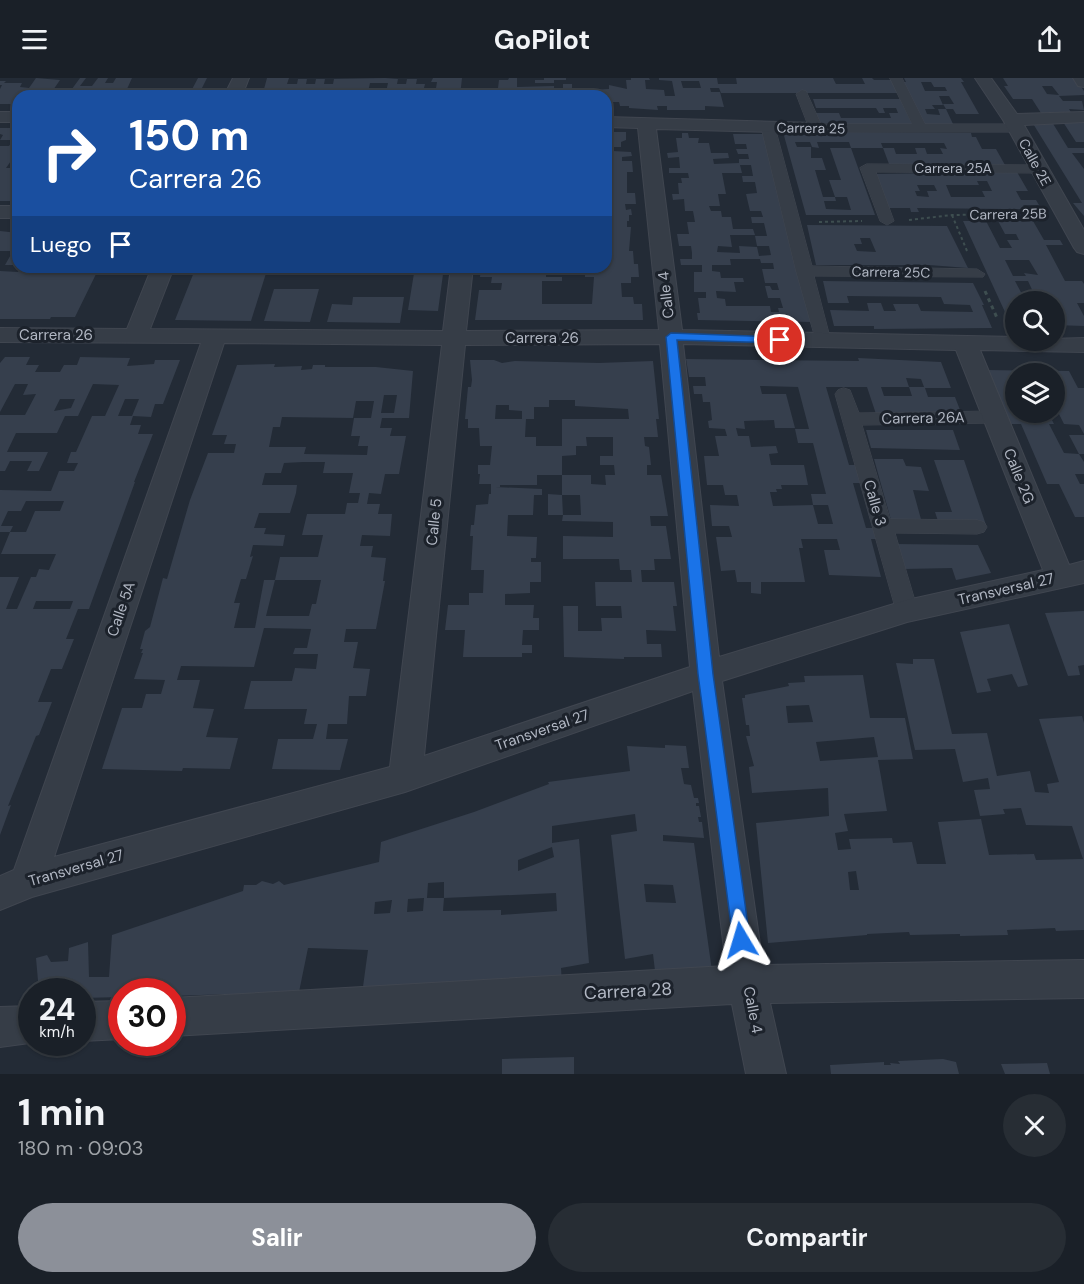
<!DOCTYPE html>
<html lang="es">
<head>
<meta charset="utf-8">
<style>
  :root { --surface:#1a2028; --page:#272d34; --text:#f1f3f6; --muted:#9fa3a8; --line:#383e45; --accent:#8c9099 }
  body { margin:0; font-family:"DM Sans",sans-serif; background:var(--page); color:var(--text); height:100vh; display:flex; flex-direction:column; font-size:22px; white-space:nowrap }
  * { box-sizing:border-box; margin:0 }
  p { font-size:20px; color:var(--muted) }
  .icon { flex:none; width:33px; height:33px; fill:none; stroke:currentColor; stroke-width:2; stroke-linecap:round; stroke-linejoin:round }
  .map { position:relative; height:996px; overflow:hidden }
  .sheet { display:flex; flex-direction:column; background:var(--surface); flex:1 }
  .sheet>* { flex:none }
  .banner { position:absolute; left:12px; top:12px; width:600px; height:183px; border-radius:18px; box-shadow:0 2px 4px #0004,0 0 0 2px var(--line); background:#1a4fa0; color:#fff; overflow:hidden }
  .controls { position:absolute; left:1005px; top:213px; display:grid; gap:12px }
  .controls a { display:grid; place-items:center; width:60px; height:60px; border-radius:50%; background:var(--surface); box-shadow:0 2px 4px #0004,0 0 0 2px var(--line); font-size:30px }
  .speed { position:absolute; left:18px; top:900px; display:flex; gap:12px; font-size:30px; font-weight:700; text-align:center }
  .speed>* { display:grid; place-content:center; width:78px; height:78px; border-radius:50%; background:var(--surface); box-shadow:0 2px 4px #0004,0 0 0 2px var(--line); line-height:1 }
  .speed small { font-size:15px; font-weight:400 }
  .speed .limit { border:9px solid #d22; background:#fff; color:#111 }
  .pin { position:absolute; display:grid; place-items:center; width:51px; height:51px; color:#fff; margin:-26px; border:3px solid #fff; border-radius:50%; box-shadow:0 2px 6px #0007 }
  .me { position:absolute; width:66px; margin:-33px; rotate:353deg; stroke-linejoin:round; filter:drop-shadow(0 0 4px #0008) }
  .turn { display:flex; align-items:center; gap:21px; height:126px; padding:0 18px; font-size:27px }
  .turn .icon { width:78px; height:78px; stroke-width:2.5 }
  .turn b { display:block; font-size:42px; line-height:51px }
  .then { display:flex; align-items:center; height:57px; padding:0 18px; background:#0003; gap:12px; font-size:22px }
  .round { display:grid; place-items:center; flex:none; width:63px; height:63px; border-radius:32px; background:var(--page) }
  .summary { display:flex; align-items:center; justify-content:space-between; height:102px; padding:0 18px }
  h1 { font-size:36px; font-weight:700; line-height:45px }
  .cta { display:flex; gap:12px; margin-top:auto; padding:12px 18px }
  .cta a { flex:1; height:69px; border-radius:36px; background:var(--accent); color:#fff; font-size:24px; font-weight:700; line-height:69px; text-align:center }
  .cta a+a { background:var(--page); color:var(--text) }
  header { display:flex; justify-content:space-between; align-items:center; height:78px; padding:0 18px; background:var(--surface); font-size:27px; font-weight:700 }
  .map>svg:first-child { display:block }
  .building { fill:#363f4d; fill-rule:evenodd }
  .lines { fill:none; stroke-linecap:round; stroke-linejoin:round }
  .pedestrian-casing { stroke:#404650; stroke-width:1 }
  .minor-casing { stroke:#404650; stroke-width:2 }
  .path-far1 { stroke:#3e4e50; stroke-width:2; stroke-dasharray:3 3; stroke-linecap:butt }
  .path { stroke:#3e4e50; stroke-width:3; stroke-dasharray:4 4; stroke-linecap:butt }
  .pedestrian { fill:#363d47; fill-rule:evenodd }
  .minor { fill:#363d47; fill-rule:evenodd }
  .route { fill:#1a73e8; stroke:#114b97; stroke-width:1.5 }
  .labels { text-anchor:middle; dominant-baseline:central; stroke-width:6; stroke-linejoin:round; paint-order:stroke }
  .far-street-label { font-size:14px; fill:#b1b7c3; stroke:#1c222b }
  .street-label { font-size:15px; fill:#b1b7c3; stroke:#1c222b }
  .near-street-label { font-size:18px; fill:#b1b7c3; stroke:#1c222b }
</style>
</head>
<body>
<header><svg class="icon" aria-label="menu" viewBox="0 0 24 24"><path d="M4 6h16M4 12h16M4 18h16"/></svg>GoPilot<svg class="icon" aria-label="share" viewBox="0 0 24 24"><path d="M12 15V3M7 8l5-5 5 5M5 13v7h14v-7"/></svg></header>
<div class="map">
<svg width="1084" height="996" viewBox="0 0 1084 996">
  <rect width="100%" height="100%" fill="#232b36"/>
  <!-- building -->
  <path class="building" d="M36,0L60,2L49,18H18L16,26H0V11L2,7H0V3H6L4,5H22L20,9L29,10Z
    M80,0H86L80,8H92L98,0H108L105,5H113L116,0H132L127,11H164L173,12L171,16L189,17L198,0H207L198,18H58L60,15H69Z
    M267,0H289L287,6H297L298,1H307L306,6H315L316,1H325L324,6H333L334,1L385,0L398,1L397,6H406L407,1H417L416,6H425L424,10H436L437,4H431L433,0H462L460,18H385L388,5H370L368,14H373L372,18H255L258,11H264Z
    M509,0H517V9L554,8V10H563V6H572V12H591L609,11V7L627,11L626,2H631V0H649L650,2H645L646,11L664,12L665,18H675L672,3L659,2V0H717L718,6H737L736,0H833L836,6H865L862,0H872L874,2H892L898,15H721L719,10H710L711,14H720L724,29L705,28V32H667V28H657L658,32L629,30V28H620L619,24H606V18H479L480,13H492L493,10H498L499,2H508ZM681,3H699L701,10H683Z
    M544,0H566V2H554V5H535V2H544Z
    M904,0H961L964,4H961L979,36H956L953,31H946L943,26H954L949,18H939L943,27H932L935,31H925L927,36L940,37L938,31H946L953,46H922L902,4H906ZM921,4H931L934,9H945L947,13H925Z
    M1003,0H1075L1084,13V17L1059,18L1063,23H1082L1084,32L1069,31L1072,36L1041,35L1032,21H1013L1004,8H1008ZM1042,8H1052L1059,17L1047,16Z
    M813,21H903L916,49L818,45L815,35H839L841,40H891L889,35H898L896,30H883L885,35H879L876,30H816Z
    M1032,44H1052L1068,70H1084V75H1072L1084,91V138L1073,125H1082Z
    M1063,44L1084,45V64H1076Z
    M0,50H18V73L6,90H17L15,94H18V123H0V68H9L13,62H0L3,57L0,56Z
    M606,54H626V62L621,64V69H612L613,73L631,74L632,78L622,79V83H632L633,94H627V115H635L636,126H625L626,132L631,131L632,137H629V143H627V149H631L629,173H633L634,186H638L639,199H631V205H621L622,219H633L634,226H642L643,242H475L479,212H501L502,205H491L492,199H480L481,189H546V199H562V203H542V226H592L594,199H585V192H593V189H606Z
    M783,54L971,55L972,59H976L982,71H996L1005,87L889,86L883,70H894L896,76H917L915,70H925L927,76H943L940,70L947,71L944,65H881L883,70H851L849,64H817L819,70L812,69L810,64H795L797,69H811V80H822L826,92H815L823,119H835L829,102H841L830,70H851L875,137H806ZM835,119H847L851,132L826,131L824,123H836Z
    M682,55H688L689,60H699L698,65H709L711,75H728L729,80L713,81L714,86L739,85V81H749L748,76H738L736,71H747L746,66H735L733,56H765L812,244L698,242L697,235H700L698,220H706V214H694V194H702V187H681L680,181H692V175L691,168H679L677,156H689L687,144H695L693,133H685L684,121L673,122L672,116H679L678,105H682L681,100H689L688,95H669V90H680L679,79L668,80L667,75L678,74L676,60H682ZM740,87H751L753,98H742L743,104H755L757,115L746,116L750,133H761L763,139H751L752,145H764L767,158H755L757,168H769L771,177L759,178L757,169L739,168L740,175L717,174L718,168L732,169L730,157H755L753,151H733L731,139H722L721,133H711L709,128H720L718,116H726L722,95H742ZM730,181H760L761,185H773L774,191H762L765,205H777L779,212H772L770,208H765L768,220H780L783,230H778L779,234H771L770,228H726L725,221L717,220L716,213L736,214L734,204H744L743,200H721L720,194L712,193V187H731Z
    M1017,94L1028,113H1016L1021,122H1036L1039,127H1023L1026,131H1004L917,130L919,134H911L910,130H888L874,96ZM977,103H987L992,113H982L985,119H951L946,107H979ZM917,107H934L937,113H927L929,119L917,118L915,113H920Z
    M963,143H986L1000,170H1012L1007,162H1019L1016,156H1005L998,143H1033L1044,162H1060L1063,167H1046L1065,203H1082L1084,206V225H1077L1084,238V248L1054,247V224H1016V247H1011ZM1005,182H1029L1038,197L1024,195L1026,198H1013ZM1015,203H1028L1035,218H1023Z
    M807,147L947,148L968,190L929,187H816ZM860,160H870L876,174L857,173L854,166H862Z
    M0,153L18,155V187H5L13,173H0Z
    M21,189H85L82,194H97L75,239H51L50,241H0V193L18,194Z
    M100,189H139L136,194H98Z
    M196,189H268L251,243L175,242Z
    M415,189H444L438,233L408,232Z
    M823,203L973,205L984,227H982L992,250L874,251V248H834L830,232L869,233L867,225H881L884,233H896L893,226H918L921,233L973,234L970,227L944,226L941,219L847,218L849,225H828Z
    M274,211H319L310,244L264,243Z
    M353,219H404L400,245L327,244L332,226L352,227Z
    M5,279H30L26,287H39L35,294H60L64,287H77L80,279L130,280L127,288L154,286L155,282H180L163,326H155L151,339L133,338L130,347H141L138,356H153L134,404H135L89,531H78L66,561H74L62,591H51L38,624H52L39,657L36,658L8,728L11,727L0,757V499H19L6,531H17L31,499H36L39,491L49,492L56,476H1L10,454H26L35,433H60L64,423H26L21,433H8L1,448H13L10,454H0V412L51,413L59,393H74L78,385H67L71,374H76L92,338H105L119,307L93,306L78,338H65L57,355H16L7,374H48L39,393H27L32,383H10L5,393H0V337H25L36,316L23,317L28,306H15L0,334V285ZM60,321H75L71,330L54,333ZM125,321H139L132,338H118ZM36,523H73L70,531H33Z
    M858,280L941,284L951,310H925L928,319H955L962,337L876,336L867,309H826L849,387H858L863,405H853L866,450H876L879,461H871L881,499L829,497L824,472H840L837,461H801L803,470H799L805,504H761V516L751,515V504H737L735,492L721,493L716,459H732L729,448H712L710,427L739,428L737,417H725L723,407H707L704,378H719L715,358H727L725,351L709,350L708,343L712,342L710,324H703L702,316H694L693,308H706L705,299H689L686,281L859,283ZM906,300L921,301L924,309H909L912,318H884L881,309H909ZM760,308L798,309L809,351H795L798,365H813L826,416H811L813,427L773,428L770,414H777L776,411H782L781,407H808L804,387H771L769,376L778,375L776,368L751,369L749,358H738L736,350L745,351L744,343L774,342L775,350H795L786,316H762ZM813,427H828L833,446H818Z
    M470,282H494L502,285L515,283L599,285L653,283L659,341H656L658,359H644L645,368L649,369L651,387H647V397H661L668,438H650L651,448H666L671,481H654L655,492H641L642,504H674L677,528H673L676,553L646,552L647,566H661L662,579H624V581L564,579L563,528H578V553H602L601,540H622L621,528H596L595,504H632L631,492H620L619,481H563V458L613,459V444L562,443L563,437H581L580,417H562V397H591V406L606,407L605,397H615L614,387H600V378H613V359H586L587,368H576V377L562,378V397H537V407H500V409H495L542,411V417H534L533,437H508L507,458L537,459L536,480H531V484H541V504H530V515L505,516V527H534L533,540H539V552H523L522,567H532V575H522V579H463L465,552H445L448,527H469V515H483L484,492H471L473,458H470L471,447H474L476,427L488,426L489,416H491V406H479L480,396H478V387H490L492,368H480L479,350H468V341H465L468,309H471L472,302ZM549,322H575V328L628,331L629,341H562V368H536V359H525L526,341H534V329H549ZM496,327H509V332L522,333V341H495Z
    M275,286L274,289L302,288L301,292L312,291L313,287H325V289H376L413,293L409,340H382L380,350H392L390,358H406L399,396H385L381,416L369,415L367,426H380L378,436H392L390,458L362,457L360,468H373L371,479L386,480L383,503H385L376,551H346L344,564H358L353,590L370,591L366,618H349L347,646H328L326,661H348L340,692L272,691L278,661H313L317,646H304L307,631H244L251,603H292L295,590L316,591L318,576H293L295,570H307L311,551L264,550L254,589L181,588L177,602H200L193,630L214,631L206,659L238,660L230,691L183,690L182,693L102,691L122,630H142L146,616H161L165,602L134,601L143,575H141L143,571H140L145,553L150,549L163,500L167,501L190,422L208,375H234L236,366H224L227,357H212L237,287ZM384,317H397L394,335H381ZM356,323H374L371,340H354L351,358H360L358,368H368L367,377L304,376L306,369H269L273,349H280L282,339L353,340ZM303,384H325L323,395H353L349,415H360L358,425H347L345,436H307L302,457H323L318,479H280L275,502H321L316,526H312L309,538H266L275,502H264L255,550H234L240,525H234L241,501H246L253,478L250,479L253,467L283,468L285,457L264,456L266,450H254L259,435H290L296,415L297,407H262L265,395H281L284,385Z
    M987,292L1069,293L1078,310H1084V356L1079,347L1064,346L1058,334H1054V296H1016V309H1009L1013,318H1016V334H1048L1054,346H1049L1064,375L1079,376L1084,384V396H1075L1080,406H1084V439H1075L1059,406H1047L1021,346H1007Z
    M866,352H953L960,372L871,370Z
    M1069,357H1084V376H1079Z
    M874,381H903L906,388L921,389L929,413L913,412L922,445L891,442Z
    M934,382H964L986,447L939,446L935,434H952Z
    M548,416L562,417L563,437H548Z
    M895,466L978,467L991,495L956,502L952,490L904,491Z
    M1082,533H1084V587L1078,588L1080,597L1068,598L1045,535Z
    M1009,546L1028,607L1018,609L1012,596L987,601L991,613L977,615L960,554Z
    M913,581H934L952,656L987,655L997,698L1030,693L1035,714L1049,715L1047,706L1059,704L1039,641L1082,638L1084,645V852L1056,853L1055,850L1007,852L1008,857L960,858V856L910,857L909,854L867,856V857L768,865L756,745L829,738L828,710L752,715L749,689L754,688L746,658H750L749,647H746L742,620H745V617L789,608L788,605L805,604L804,598L863,597L870,640H905L913,681L878,682L887,733L844,736L848,753L835,755L838,772L851,771L849,761L892,760L893,765L912,764L917,786H946L938,744L981,741L989,777L1034,776L1036,782L1083,781L1072,748L1026,747L1021,730L1003,731L1005,736L980,738L974,712L990,711L988,700L963,704L955,671L915,672L896,585L913,586ZM809,627L813,644L788,645L786,628ZM874,659L878,679L820,683L816,664ZM856,793L859,812H850L848,794Z
    M665,667L686,668L689,690H681L684,706L691,707L694,720H698L699,725H696V728H699L701,739H698L699,744H702L704,760L663,757V763L694,765L713,900L656,901L653,876L625,881L611,757L637,753L635,736L552,748V765L579,761L589,885L561,890L562,906L362,916L368,872L308,870L299,914L245,916L234,919L230,916L172,918V914H122V919L82,920V914H39L36,880L47,877L51,884L68,883L69,870L88,864L89,899H109L112,857L243,813L244,807H256L262,803L273,806L279,803L284,807L379,784L381,764L474,734L549,706L548,704L630,693L627,668L665,670ZM552,769L554,779L518,793V782ZM444,804V820L556,815L557,833L501,837V832L443,833L444,820H427L428,805ZM644,806L673,807L676,825L646,824ZM424,820L423,833L407,834L408,821ZM392,822L390,835L374,836L375,824Z
    M574,979V996H502V981Z
    M943,981L956,984L959,996H831L830,987L884,984V987H891L890,985L900,986L898,983Z
    M1047,985L1050,996H1005L1001,986Z"/>
  <g class="lines">
    <defs>
      <path id="pedestrian" d="M890,0H902L925,46H1017L1024,50L1017,54H816L809,50L796,16L802,12L806,13L821,46H912Z
        M768,45L775,49L812,188L977,191L985,196L983,199L814,198L831,263L829,267H817L796,193L761,49Z
        M867,86L1039,87L1046,91L1039,95L876,94L894,143L887,147L880,143L860,90Z
        M844,310L850,312L859,335L995,333L1001,335L1004,339L1001,343L995,345L862,347L890,441L977,442L984,444L987,449L984,454L977,456L895,455L918,533L915,539L907,541L899,539L896,533L842,341L835,316L838,312Z"/>
      <path id="minor" d="M233,0H249L242,18H224Z
        M975,0H991L1017,36L1084,34V44L1024,47L1084,152V176L1077,174L1074,170L1003,42Z
        M1073,0H1084V9L1078,8Z
        M0,34H18V44H0Z
        M606,39L816,45L822,46L825,50L822,54L816,55L656,51L682,252L1016,259V262L1084,260V274L980,272L1069,487L1084,483V505L907,544L722,603L763,887L1084,882V920L770,925L786,996H746L732,926L172,958V920L726,888L693,613L405,714L32,819L0,832V798L14,792L201,265L0,264V250L127,251L152,189H174L150,251L443,253L451,189H473L466,253L659,252L638,50L606,49ZM224,265L442,267L390,689L54,779ZM660,266L690,589L424,678L465,267ZM683,266L956,272L1043,492L907,522L719,579Z
        M0,128H18V140H0Z
        M122,923V961L82,963V924Z
        M32,928V964H37L0,969V929Z"/>
    </defs>
    <!-- pedestrian casing -->
    <use href="#pedestrian" class="pedestrian-casing"/>
    <!-- minor casing -->
    <use href="#minor" class="minor-casing"/>
    <!-- path-far1 -->
    <path class="path-far1" d="M952,137L967,173
      M909,142L952,137L1036,136
      M819,144L862,143"/>
    <!-- path -->
    <path class="path" d="M985,213L998,242"/>
    <!-- pedestrian -->
    <use href="#pedestrian" class="pedestrian"/>
    <!-- minor -->
    <use href="#minor" class="minor"/>
  </g>
  <!-- route -->
  <path class="route" d="M671,255L780,259L785,262L780,265L677,262L713,596L750,862L748,868L741,870L735,868L733,862L698,596L666,259Z"/>
  <g class="labels">
    <!-- far-street labels -->
    <g class="far-street-label">
      <text transform="translate(811 50) rotate(1)">Carrera 25</text>
      <text transform="translate(1035 84) rotate(61)">Calle 2E</text>
      <text x="953" y="90">Carrera 25A</text>
      <text transform="translate(1008 136) rotate(-1)">Carrera 25B</text>
      <text transform="translate(891 194) rotate(1)">Carrera 25C</text>
    </g>
    <!-- street labels -->
    <g class="street-label">
      <text transform="translate(666 217) rotate(-97)">Calle 4</text>
      <text x="56" y="257">Carrera 26</text>
      <text x="542" y="260">Carrera 26</text>
      <text transform="translate(923 340) rotate(-1)">Carrera 26A</text>
      <text transform="translate(1019 398) rotate(68)">Calle 2G</text>
      <text transform="translate(875 425) rotate(74)">Calle 3</text>
      <text transform="translate(434 444) rotate(-84)">Calle 5</text>
      <text transform="translate(1006 511) rotate(-13)">Transversal 27</text>
      <text transform="translate(121 531) rotate(-71)">Calle 5A</text>
      <text transform="translate(542 652) rotate(-19)">Transversal 27</text>
      <text transform="translate(76 790) rotate(-16)">Transversal 27</text>
      <text transform="translate(753 932) rotate(79)">Calle 4</text>
    </g>
    <!-- near-street labels -->
    <g class="near-street-label">
      <text transform="translate(628 913) rotate(-3)">Carrera 28</text>
    </g>
  </g>
</svg>
<div class="controls">
<a><svg class="icon" aria-label="search" viewBox="0 0 24 24"><circle cx="10" cy="10" r="6"/><path d="M15 15l6 6"/></svg></a>
<a><svg class="icon" aria-label="layers" viewBox="0 0 24 24"><path d="M12 4l9 5-9 5-9-5zM3 14l9 5 9-5"/></svg></a>
</div>
<div class="speed"><div>24<small>km/h</small></div><div class="limit">30</div></div>
<div class="pin" style="left:780px;top:262px;background:#d93025"><svg class="icon" aria-label="arrive" viewBox="0 0 24 24"><path d="M6 21V4h12l-3 4 3 4H6"/></svg></div>
<svg class="me" style="left:741px;top:862px" viewBox="-20 -20 40 40"><path d="M0-17L14 15 0 8-14 15z" fill="#1a73e8" stroke="#fff" stroke-width="4"/></svg>
<div class="banner">
<div class="turn"><svg class="icon" aria-label="right" viewBox="0 0 24 24"><path d="M7 20v-9h11M14 6l5 5-5 5"/></svg><div><b>150 m</b>Carrera 26</div></div>
<div class="then">Luego<svg class="icon" aria-label="arrive" viewBox="0 0 24 24"><path d="M6 21V4h12l-3 4 3 4H6"/></svg></div>
</div>
</div>
<section class="sheet">
<div class="summary"><div><h1>1 min</h1><p>180 m · 09:03</p></div><a class="round"><svg class="icon" aria-label="close" viewBox="0 0 24 24"><path d="M6 6l12 12M18 6L6 18"/></svg></a></div>
<div class="cta"><a>Salir</a><a>Compartir</a></div>
</section>
</body>
</html>
